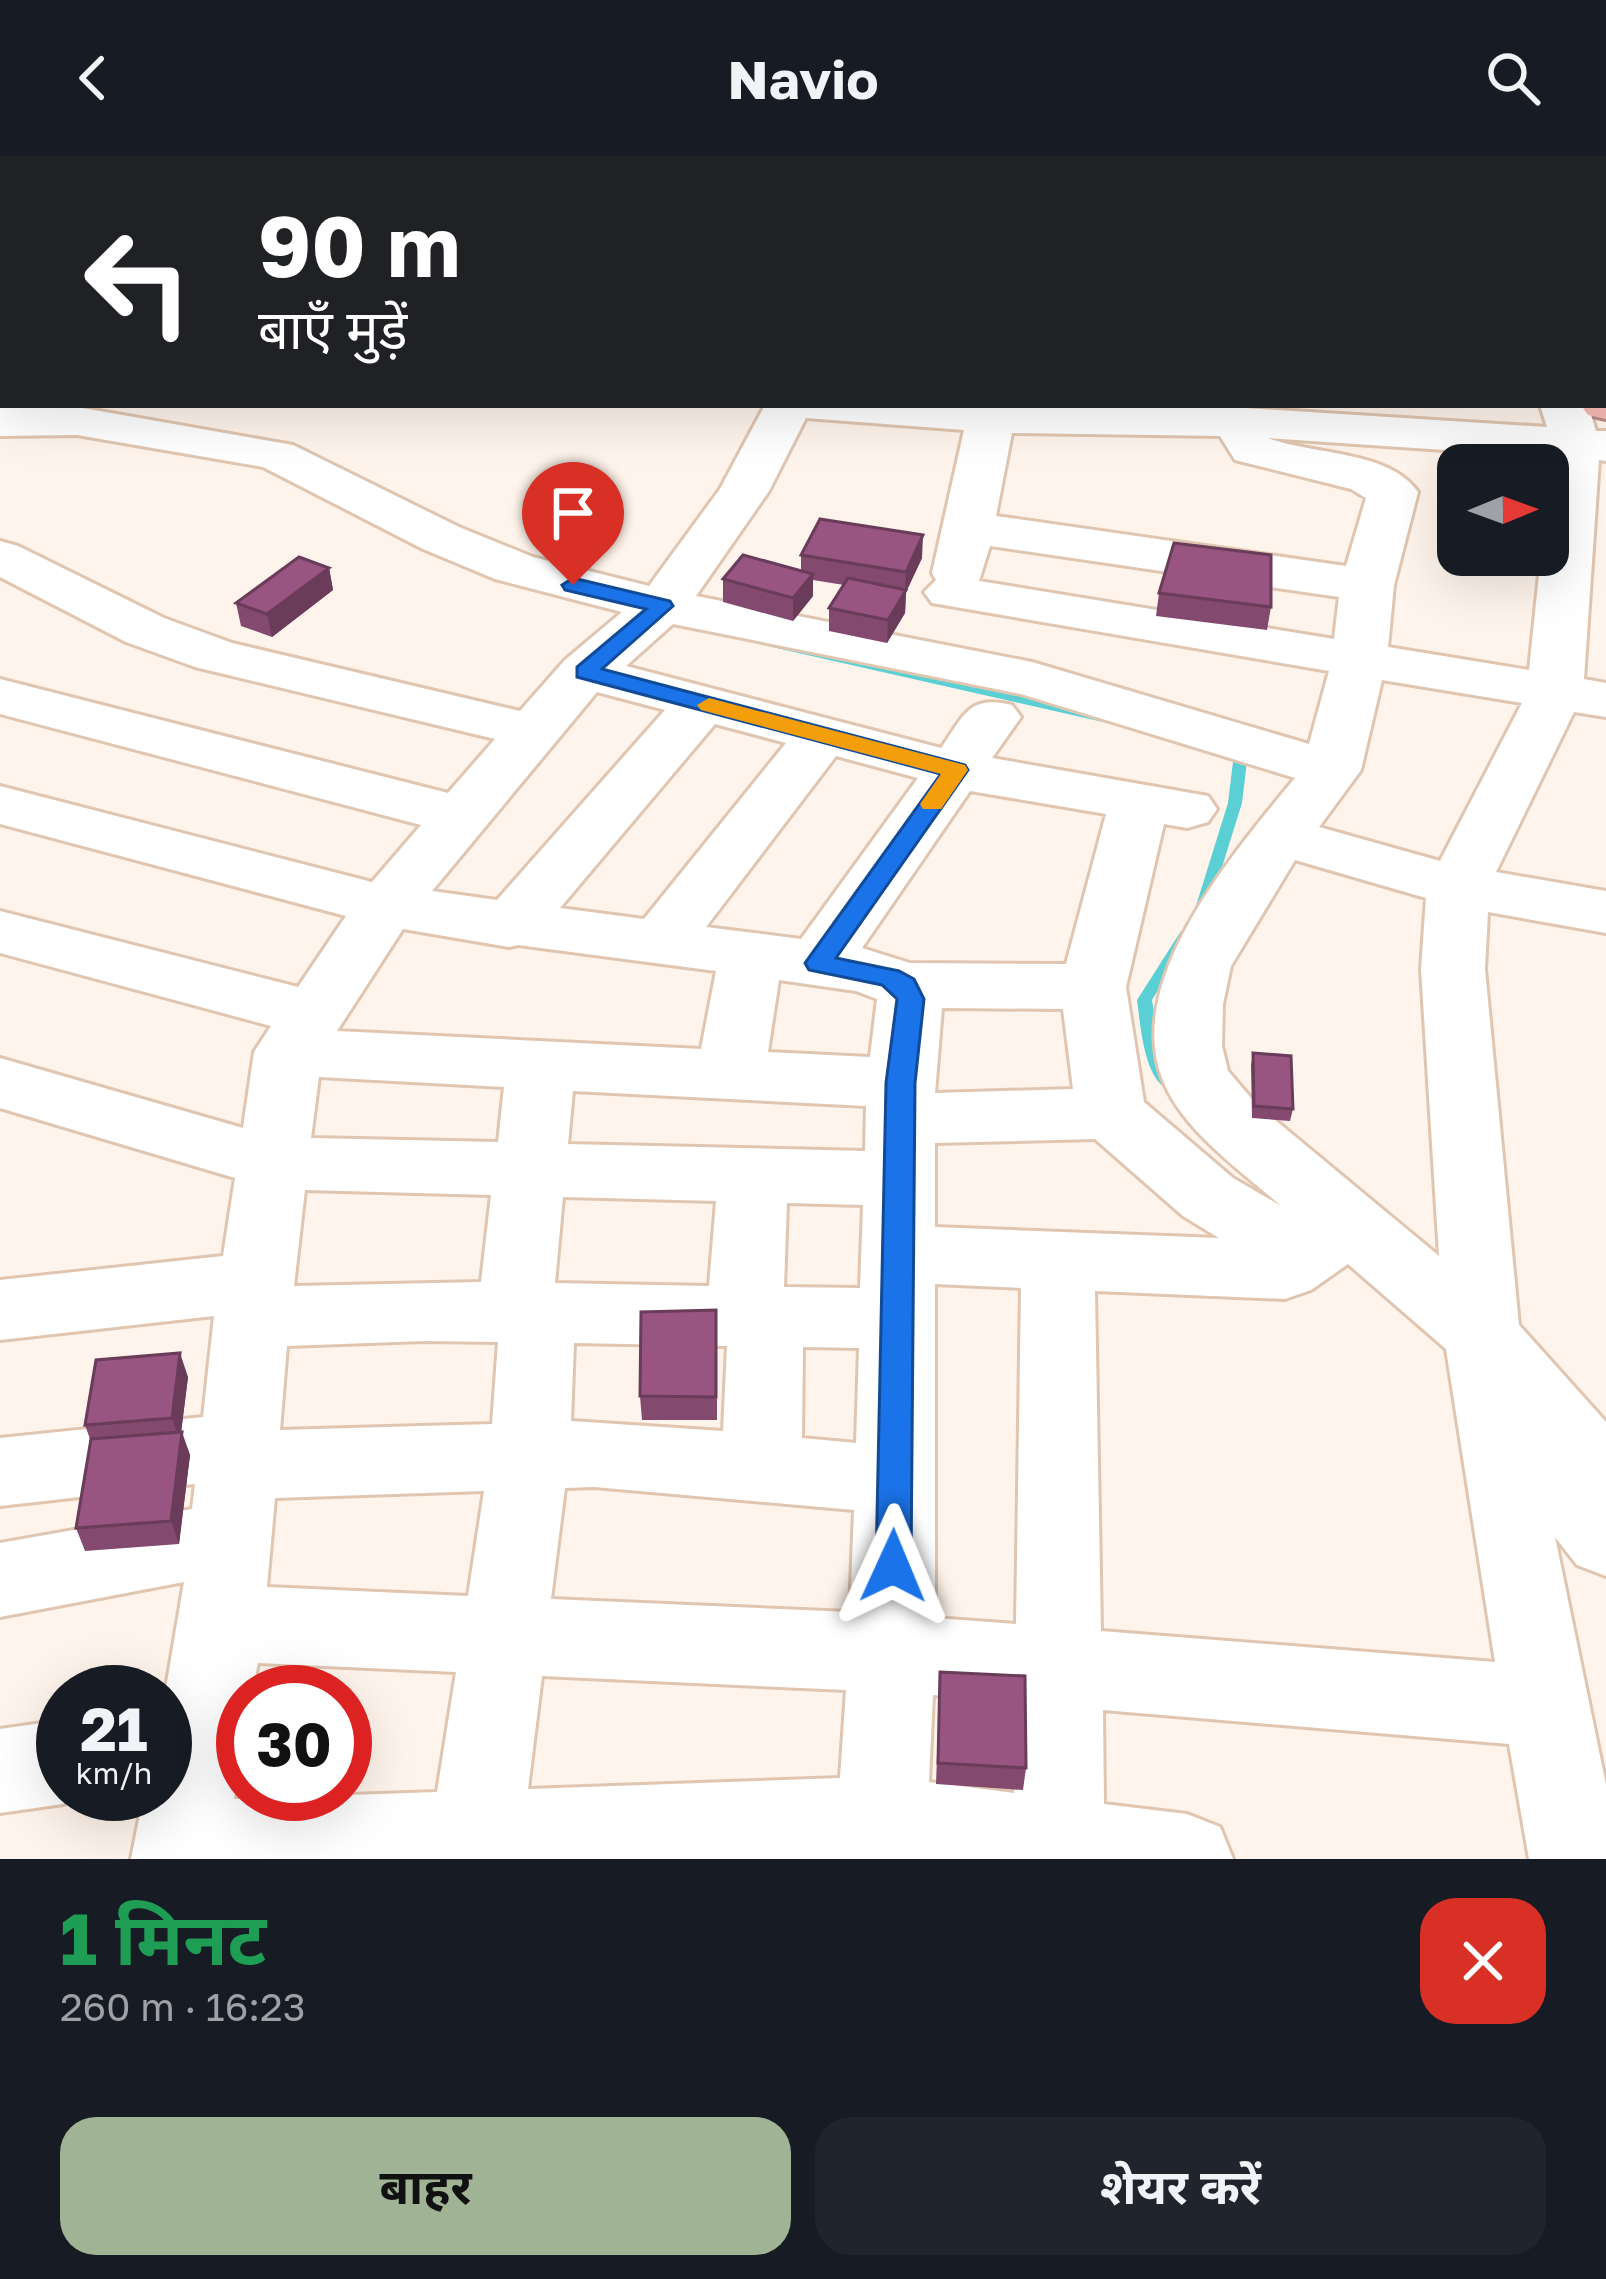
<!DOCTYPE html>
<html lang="hi">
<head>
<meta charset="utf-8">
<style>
  :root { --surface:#171b24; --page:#20242c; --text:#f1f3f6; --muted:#9ea1a6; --accent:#a0b395 }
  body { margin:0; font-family:"Golos Text","Noto Sans Devanagari",sans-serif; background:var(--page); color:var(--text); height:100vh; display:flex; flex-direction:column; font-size:45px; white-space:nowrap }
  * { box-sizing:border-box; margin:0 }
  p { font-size:39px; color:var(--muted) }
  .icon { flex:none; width:66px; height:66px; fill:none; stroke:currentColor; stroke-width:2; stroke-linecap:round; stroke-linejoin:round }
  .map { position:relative; height:1703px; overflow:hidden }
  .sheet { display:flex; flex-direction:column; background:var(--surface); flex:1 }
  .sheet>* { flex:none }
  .top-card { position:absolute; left:0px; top:0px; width:1608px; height:252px; box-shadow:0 12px 48px #0002; background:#202124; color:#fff; overflow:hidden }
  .needle { width:78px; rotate:89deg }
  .controls { position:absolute; left:1437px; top:288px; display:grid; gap:24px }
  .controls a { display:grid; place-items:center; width:132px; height:132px; border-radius:24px; background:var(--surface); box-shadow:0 12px 48px #0002; font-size:60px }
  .speed { position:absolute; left:36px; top:1509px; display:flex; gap:24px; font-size:60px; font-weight:700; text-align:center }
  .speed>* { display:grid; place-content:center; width:156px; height:156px; border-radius:50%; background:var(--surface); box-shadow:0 12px 48px #0002; line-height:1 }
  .speed small { font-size:30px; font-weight:400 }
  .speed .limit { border:18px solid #d22; background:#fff; color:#111 }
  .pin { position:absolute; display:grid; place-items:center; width:102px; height:102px; color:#fff; margin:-123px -51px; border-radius:50% 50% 50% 0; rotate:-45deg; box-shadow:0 0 12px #0007 }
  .pin .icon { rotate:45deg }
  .me { position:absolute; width:132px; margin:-66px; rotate:1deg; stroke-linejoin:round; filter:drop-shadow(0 0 9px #0008) }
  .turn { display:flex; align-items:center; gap:42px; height:252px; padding:0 60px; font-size:54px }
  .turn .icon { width:156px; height:156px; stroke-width:2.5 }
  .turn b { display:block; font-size:84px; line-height:102px }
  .round { display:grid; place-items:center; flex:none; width:126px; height:126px; border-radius:36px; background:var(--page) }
  .head { display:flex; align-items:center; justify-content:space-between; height:204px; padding:0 60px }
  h1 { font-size:72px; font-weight:700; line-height:90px; color:#1e9e55 }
  .cta { display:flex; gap:24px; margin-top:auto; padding:24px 60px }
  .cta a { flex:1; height:138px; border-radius:36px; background:var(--accent); color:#111; font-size:48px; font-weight:700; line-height:138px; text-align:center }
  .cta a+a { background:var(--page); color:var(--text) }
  header { display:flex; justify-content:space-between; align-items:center; height:156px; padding:0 60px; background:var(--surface); font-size:54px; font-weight:700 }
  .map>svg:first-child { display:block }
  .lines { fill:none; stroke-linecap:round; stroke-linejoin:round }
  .stream { fill:#5ad0d5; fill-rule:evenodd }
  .minor-casing { stroke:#e0c6b1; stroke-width:6 }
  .highway-casing { stroke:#b58b83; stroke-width:6 }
  .minor { fill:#fff; fill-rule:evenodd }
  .highway { fill:#f4b9b1; fill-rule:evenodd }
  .wall { fill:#83496f }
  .shaded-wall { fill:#6a3c5a }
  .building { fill:#985581; stroke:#6a3c5a; stroke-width:3 }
  .route { fill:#1a73e8; stroke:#114b97; stroke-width:3 }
  .slow { fill:#f59e0b }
</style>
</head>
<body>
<header><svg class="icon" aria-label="back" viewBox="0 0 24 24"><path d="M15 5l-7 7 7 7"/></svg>Navio<svg class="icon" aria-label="search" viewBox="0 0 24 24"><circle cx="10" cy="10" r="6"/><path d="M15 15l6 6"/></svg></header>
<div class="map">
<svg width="1606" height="1703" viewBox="0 0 1606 1703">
  <rect width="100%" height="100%" fill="#fff4eb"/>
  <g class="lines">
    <!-- stream -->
    <path class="stream" d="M763,481L1103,558L1109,562L1103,566L759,488L757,485Z
      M1225,588L1230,589L1247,605L1242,647L1209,753L1202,758L1195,753L1228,647L1233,606L1218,592Z
      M1186,773L1193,778L1152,844L1163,909L1182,932L1180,936C1144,937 1141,871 1137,844L1181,775Z"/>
    <defs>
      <path id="minor" d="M0,191H3V219H0Z
        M765,249L1245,252L1547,271L1540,249H1588L1596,275H1606V305L1599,304L1584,523L1606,527V561L1574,556L1496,716L1606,735V777L1488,756L1485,813L1519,1169L1606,1266V1420L1577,1409L1555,1381L1606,1629V1703H1529L1509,1588L1103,1554L1104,1648L1187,1658L1220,1671L1233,1703H131L144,1638H165V1538L184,1426L0,1461V1387L192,1353L195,1328L0,1350V1282L203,1261L214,1160L0,1184V1124L223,1100L235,1022L0,952V902L243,972L254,896L271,870L0,797V755L298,831L346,760L0,668V630L372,726L421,669L0,558V523L448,637L495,583L195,511L126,486L0,421V385L18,390L164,462L232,487L520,555L565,504L622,456L495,423L423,393L263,311L77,279L0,280V252L77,251L293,289L459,371L533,401L649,430L720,333ZM806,262L964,274L932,417L936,424L924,436L932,447L1329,515L1309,588L1032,506L696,440L769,335ZM1012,277L1220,280L1235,304L1351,333L1366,342L1346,410L996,360ZM1268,282L1550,301L1548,399H1541L1529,514L1388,491L1394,429L1418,336C1389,294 1312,299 1268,282ZM990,390L1339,441L1334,483L979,425ZM673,468L1021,538L1295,622C1236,694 1124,822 1162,922C1182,975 1241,1014 1281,1050L1233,1022L1144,946L1126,831L1164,668L1187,672L1208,666L1217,653L1208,640L992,602L1021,561L1012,549C968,538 964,560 941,592L626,510ZM1382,524L1522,547L1440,705L1319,671L1361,614ZM597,536L665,554L497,744L432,735ZM715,568L786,587L644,763L560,752ZM836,600L918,622L801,783L706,771ZM970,635L1106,658L1066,808L910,807L862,792ZM1295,704L1426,742L1421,813L1439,1100L1257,949L1228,915L1222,890L1223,848L1231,810ZM403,773L509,791L518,789L716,815L701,893L337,875ZM779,824L856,835L877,843L870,901L768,896ZM942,852L1063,853L1073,933L935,937ZM319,921L504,931L498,986L311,982ZM573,935L866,950L865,995L568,988ZM1095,983L1183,1060L1219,1082L935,1071V987ZM305,1034L491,1039L481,1126L294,1130ZM563,1041L716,1045L709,1130L555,1127ZM787,1047L863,1049L860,1132L784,1131ZM1348,1108L1446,1193L1495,1506L1101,1475L1095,1135L1285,1143L1311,1134ZM935,1128L1021,1132L1016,1468L935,1462ZM424,1185L498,1186L492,1268L280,1274L287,1190ZM574,1187L727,1190L723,1275L571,1265ZM803,1191L859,1192L856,1287L802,1282ZM594,1331L854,1354L850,1456L551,1443L565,1332ZM484,1335L468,1440L267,1431L275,1342ZM258,1507L456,1516L437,1636L234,1643L243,1589V1536H252ZM542,1520L846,1534L840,1622L528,1633ZM933,1539L1015,1546L1014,1637L929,1626Z
        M63,1564V1638H88L63,1648L0,1657V1573Z"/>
      <path id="highway" d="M0,113H3V139H0Z
        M0,168H3V196H0Z
        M1605,169H1606V197H1605Z
        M1606,235V263L1588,259L1581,249H1605Z"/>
    </defs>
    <!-- minor casing -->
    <use href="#minor" class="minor-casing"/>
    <!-- highway casing -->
    <use href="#highway" class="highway-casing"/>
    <!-- minor -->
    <use href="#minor" class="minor"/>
    <!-- highway -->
    <use href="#highway" class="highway"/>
  </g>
  <!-- wall -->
  <path class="wall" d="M801,399L922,402L906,436L905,457L887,487L829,475V452L844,429L813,424V440L793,465L723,446V423L801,414Z
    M329,412L333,434L272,481L241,470L236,447Z
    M1159,437L1271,451L1267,474L1156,460Z
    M1253,897L1293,953L1290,965L1252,962L1251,909Z
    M717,1178V1264H642L640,1240Z
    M188,1221L181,1276L190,1299L179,1388L85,1395L76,1372L90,1283L85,1269Z
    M940,1516L1026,1612L1023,1634L936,1628Z"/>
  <!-- shaded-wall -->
  <path class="shaded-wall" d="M923,379L922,402L906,436L905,457L887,487L888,464L905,436L906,416Z
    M329,412L333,434L272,481L267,458Z
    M813,418V440L793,465V442Z
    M180,1197L188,1221L180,1285L172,1262Z
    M182,1276L190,1299L179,1388L171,1365Z"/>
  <!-- building -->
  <path class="building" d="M820,363L923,379L906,416L801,399Z
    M1174,387L1271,399V451L1159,437Z
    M743,399L813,418L793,442L723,423Z
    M299,401L329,412L267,458L236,447Z
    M848,422L906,434L888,464L829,452Z
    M1253,897L1291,900L1293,953L1254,950Z
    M716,1154V1241L640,1240L641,1156Z
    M180,1197L172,1262L85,1269L96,1204Z
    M182,1276L171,1365L76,1372L91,1283Z
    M940,1516L1025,1520L1026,1612L938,1607Z"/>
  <!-- route -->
  <path class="route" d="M573,422L670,445L673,450L602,513L965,609L968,614L836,802L899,815L914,823L924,843L915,927L911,1410L906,1421L893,1425L881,1421L876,1410L886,927L897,843L882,829L809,814L805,807L941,618L577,521V511L646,453L565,434L562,429Z"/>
  <!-- slow -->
  <path class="slow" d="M709,542L965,609L968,614L941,653H923L920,648L941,618L701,554L697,549Z"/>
</svg>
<div class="controls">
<a><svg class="needle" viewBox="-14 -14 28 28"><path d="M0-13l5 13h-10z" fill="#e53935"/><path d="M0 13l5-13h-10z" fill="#9ea1a6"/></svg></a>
</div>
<div class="speed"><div>21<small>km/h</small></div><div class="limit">30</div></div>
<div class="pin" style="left:573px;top:429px;background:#d93025"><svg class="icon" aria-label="arrive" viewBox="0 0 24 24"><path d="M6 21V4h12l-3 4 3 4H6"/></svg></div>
<svg class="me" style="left:893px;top:1410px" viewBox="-20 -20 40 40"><path d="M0-17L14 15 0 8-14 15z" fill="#1a73e8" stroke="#fff" stroke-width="4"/></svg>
<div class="top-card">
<div class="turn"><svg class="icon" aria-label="left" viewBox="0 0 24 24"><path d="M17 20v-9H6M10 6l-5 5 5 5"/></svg><div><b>90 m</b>बाएँ मुड़ें</div></div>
</div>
</div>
<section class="sheet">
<div class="head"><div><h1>1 मिनट</h1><p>260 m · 16:23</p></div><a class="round" style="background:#d93025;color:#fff"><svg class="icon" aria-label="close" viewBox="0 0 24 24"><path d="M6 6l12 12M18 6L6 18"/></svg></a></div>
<div class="cta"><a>बाहर</a><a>शेयर करें</a></div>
</section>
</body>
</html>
